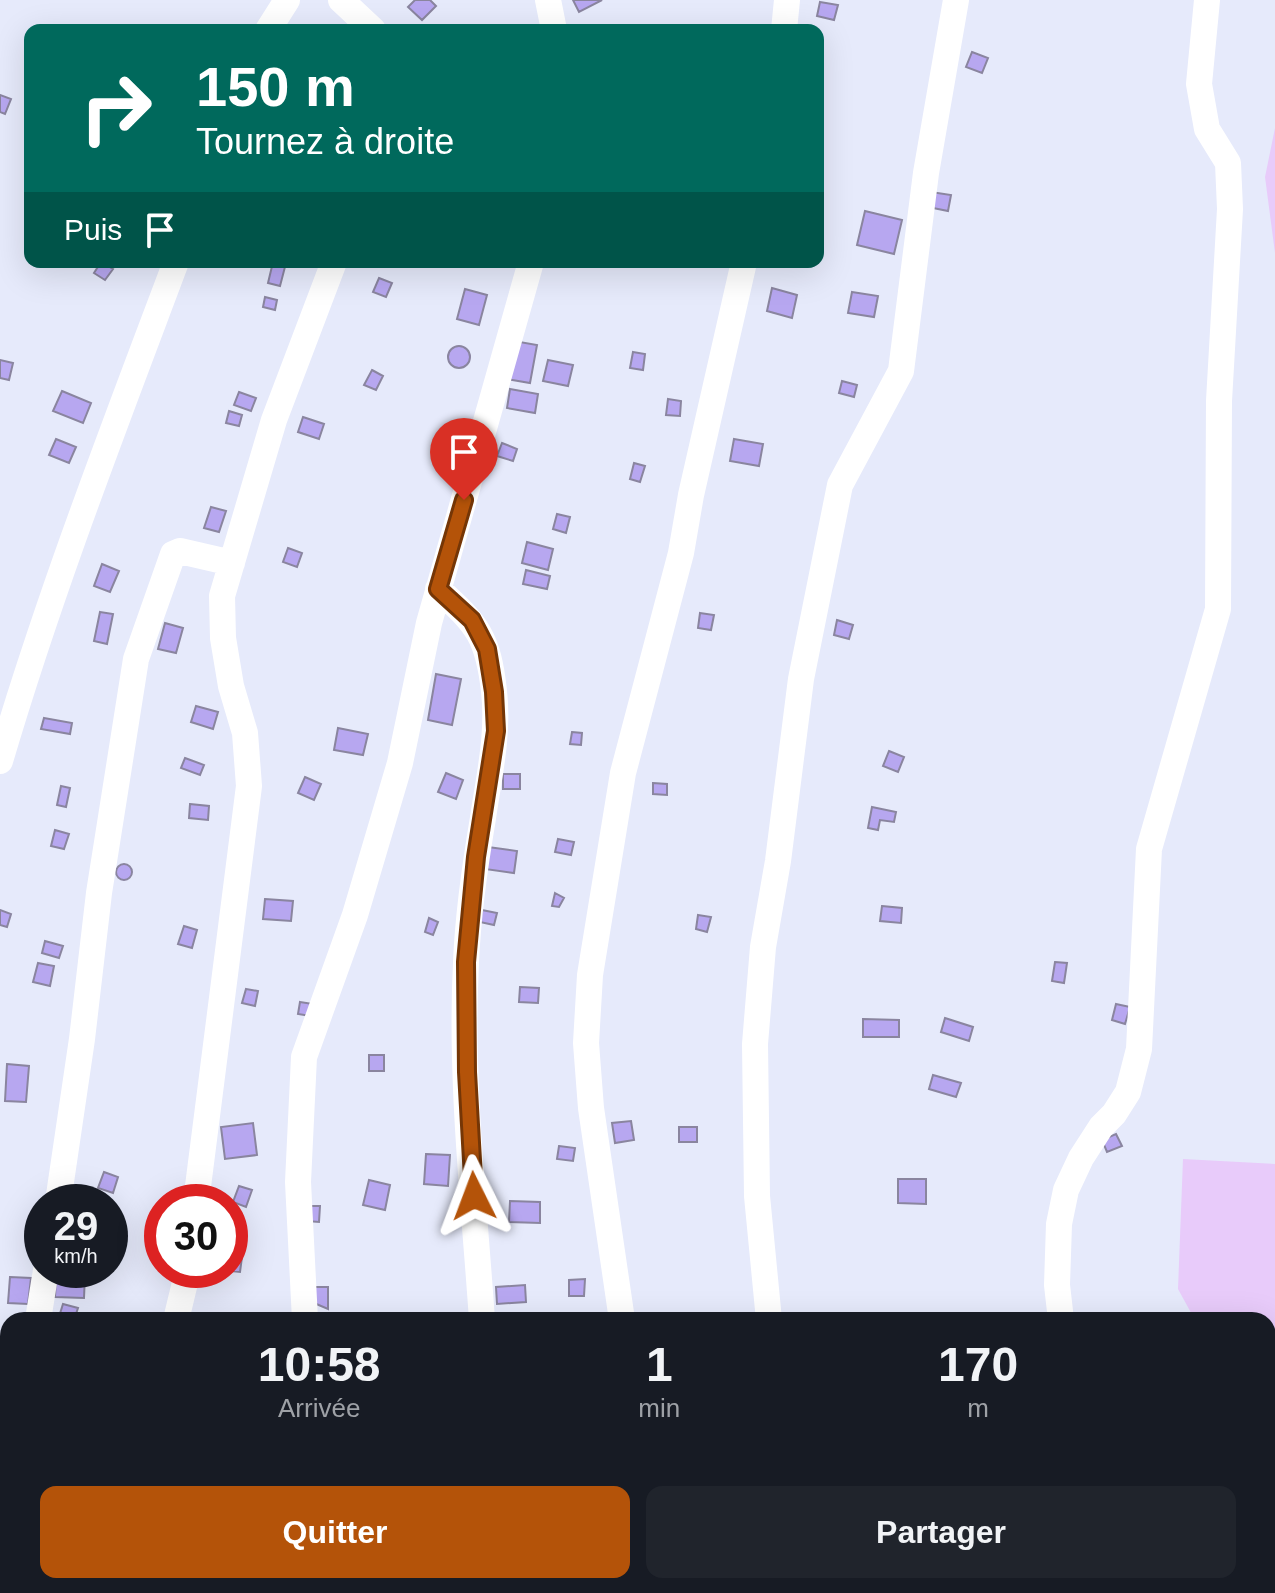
<!DOCTYPE html>
<html lang="fr">
<head>
<meta charset="utf-8">
<style>
  :root { --surface:#171b24; --page:#20242c; --text:#f1f3f6; --muted:#9ea1a6; --accent:#b45309 }
  body { margin:0; font-family:Helvetica,sans-serif; background:var(--page); color:var(--text); height:100vh; display:flex; flex-direction:column; font-size:30px; white-space:nowrap }
  * { box-sizing:border-box; margin:0 }
  p { font-size:26px; color:var(--muted) }
  .icon { flex:none; width:44px; height:44px; fill:none; stroke:currentColor; stroke-width:2; stroke-linecap:round; stroke-linejoin:round }
  .map { position:relative; flex:1; overflow:hidden }
  .details { position:absolute; left:0px; top:1312px; width:1276px; height:282px; display:flex; flex-direction:column; background:var(--surface); border-radius:24px 24px 0 0; box-shadow:0 8px 32px #0002 }
  .details>* { flex:none }
  .banner { position:absolute; left:24px; top:24px; width:800px; height:244px; border-radius:16px; box-shadow:0 8px 32px #0002; background:#00695c; color:#fff; overflow:hidden }
  .speed { position:absolute; left:24px; top:1184px; display:flex; gap:16px; font-size:40px; font-weight:700; text-align:center }
  .speed>* { display:grid; place-content:center; width:104px; height:104px; border-radius:50%; background:var(--surface); box-shadow:0 8px 32px #0002; line-height:1 }
  .speed small { font-size:20px; font-weight:400 }
  .speed .limit { border:12px solid #d22; background:#fff; color:#111 }
  .pin { position:absolute; display:grid; place-items:center; width:68px; height:68px; color:#fff; margin:-82px -34px; border-radius:50% 50% 50% 0; rotate:-45deg; box-shadow:0 0 8px #0007 }
  .pin .icon { rotate:45deg }
  .me { position:absolute; width:88px; margin:-44px; rotate:357deg; stroke-linejoin:round; filter:drop-shadow(0 0 6px #0008) }
  .turn { display:flex; align-items:center; gap:28px; height:168px; padding:0 40px; font-size:36px }
  .turn .icon { width:104px; height:104px; stroke-width:2.5 }
  .turn b { display:block; font-size:56px; line-height:68px }
  .then { display:flex; align-items:center; height:76px; padding:0 40px; background:#0003; gap:16px; font-size:30px }
  .eta { display:flex; justify-content:space-evenly; align-items:center; height:136px; text-align:center }
  .eta b { font-size:48px; font-weight:700; line-height:56px }
  .action { display:flex; gap:16px; margin-top:auto; padding:16px 40px }
  .action a { flex:1; height:92px; border-radius:16px; background:var(--accent); color:#fff; font-size:32px; font-weight:700; line-height:92px; text-align:center }
  .action a+a { background:var(--page); color:var(--text) }
  .map>svg:first-child { display:block }
  .green { fill:#e8cbfa }
  .building { fill:#b7a7f0; stroke:#8a859f; stroke-width:2 }
  .lines { fill:none; stroke-linecap:round; stroke-linejoin:round }
  .street { stroke:#fff; stroke-width:26 }
  .route-casing { stroke:#753606; stroke-width:20 }
  .route { stroke:#b45309; stroke-width:14 }
</style>
</head>
<body>
<div class="map">
<svg width="1275" height="1593" viewBox="0 0 1275 1593">
  <rect width="100%" height="100%" fill="#e6eafb"/>
  <!-- green -->
  <path class="green" d="M1275,128V253L1265,177Z
    M1183,1159L1275,1164V1466L1268,1453V1320H1195L1178,1289Z"/>
  <!-- building -->
  <path class="building" d="M415,0H430L436,6L422,20L408,7Z
    M573,0H602L579,12Z
    M820,2L838,5L834,20L817,16Z
    M972,52L988,58L982,73L966,67Z
    M0,95L11,99L5,114L0,112Z
    M931,192L951,195L948,211L928,207Z
    M865,211L902,220L894,254L857,245Z
    M101,262L113,269L105,280L94,273Z
    M273,262L286,263L280,286L268,283Z
    M379,278L392,283L386,297L373,292Z
    M772,288L797,295L792,318L767,311Z
    M465,289L487,295L479,325L457,319Z
    M852,292L878,296L874,317L848,313Z
    M265,297L277,300L275,310L263,307Z
    M508,340L537,345L530,383L501,378Z
    M448 357a11 11 0 1 1 22 0a11 11 0 1 1-22 0Z
    M633,352L645,354L643,370L630,368Z
    M0,360L13,363L9,380L0,378Z
    M548,360L573,365L568,386L543,381Z
    M372,370L383,376L376,390L364,385Z
    M842,381L857,385L854,397L839,393Z
    M510,389L538,394L535,413L507,408Z
    M62,391L91,403L83,423L53,411Z
    M239,392L256,398L251,411L234,405Z
    M668,399L681,401L680,416L666,415Z
    M229,411L242,415L239,426L226,423Z
    M303,417L324,424L319,439L298,432Z
    M56,439L76,447L69,463L49,455Z
    M734,439L763,444L759,466L730,461Z
    M502,443L517,449L513,461L497,456Z
    M634,463L645,466L640,482L630,479Z
    M211,507L226,511L219,532L204,528Z
    M557,514L570,517L566,533L553,529Z
    M527,542L553,549L548,570L522,563Z
    M288,548L302,553L297,567L283,562Z
    M102,564L119,571L110,592L94,586Z
    M526,570L550,576L547,589L523,584Z
    M100,612L113,614L107,644L94,641Z
    M700,613L714,615L711,630L698,628Z
    M837,620L853,625L849,639L834,635Z
    M165,623L183,628L176,653L158,649Z
    M436,674L461,679L452,725L428,720Z
    M196,706L218,712L213,729L191,722Z
    M44,718L72,723L70,734L41,729Z
    M338,728L368,734L363,755L334,750Z
    M572,732L582,733L581,745L570,744Z
    M889,751L904,757L898,772L883,766Z
    M185,758L204,765L200,775L181,768Z
    M446,773L463,780L456,799L438,792Z
    M503,774H520V789H503Z
    M305,777L321,784L314,800L298,793Z
    M653,783L667,784V795L653,794Z
    M61,786L70,788L66,807L57,805Z
    M190,804L209,806L208,820L189,818Z
    M872,807L896,812L894,822L880,820L878,830L868,828Z
    M55,830L69,834L64,849L51,846Z
    M558,839L574,842L571,855L555,852Z
    M488,847L517,851L514,873L485,869Z
    M116 872a8 8 0 1 1 16 0a8 8 0 1 1-16 0Z
    M555,893L564,898L559,907L552,906Z
    M265,899L293,901L291,921L263,919Z
    M882,906L902,908L901,923L880,921Z
    M0,910L11,914L7,927L0,925Z
    M482,910L497,913L494,925L480,922Z
    M698,915L711,917L707,932L696,929Z
    M429,918L438,922L433,935L425,932Z
    M184,926L197,930L192,948L178,944Z
    M45,941L63,946L59,958L42,953Z
    M1055,962L1067,963L1064,983L1052,981Z
    M38,963L54,966L50,986L33,982Z
    M520,987L539,988L538,1003L519,1002Z
    M246,989L258,991L255,1006L242,1003Z
    M300,1002L313,1004L311,1016L298,1014Z
    M1116,1004L1130,1007L1125,1024L1112,1020Z
    M945,1018L973,1027L969,1041L941,1032Z
    M863,1019L899,1020V1037H863Z
    M369,1055H384V1071H369Z
    M7,1064L29,1066L26,1102L5,1101Z
    M933,1075L961,1083L956,1097L929,1089Z
    M631,1121L634,1140L615,1143L612,1123Z
    M253,1123L257,1155L225,1159L221,1127Z
    M679,1127H697V1142H679Z
    M1116,1134L1122,1146L1107,1152L1102,1140Z
    M559,1146L575,1148L573,1161L557,1159Z
    M426,1154L450,1155L448,1186L424,1184Z
    M104,1172L118,1177L113,1193L98,1188Z
    M898,1179H926V1204L898,1203Z
    M369,1180L390,1185L385,1210L363,1205Z
    M239,1186L252,1190L246,1207L233,1202Z
    M510,1201L540,1202V1223L509,1222Z
    M307,1206H320L319,1222L307,1221Z
    M230,1241L244,1242L240,1272L221,1270H230Z
    M56,1273L85,1274L84,1298L55,1297Z
    M10,1277L31,1278L28,1304L8,1303Z
    M585,1279L584,1296H569V1280Z
    M525,1285L526,1302L497,1304L496,1287Z
    M315,1287H328V1309L314,1303Z
    M63,1304L78,1308L74,1320H58Z
    M0,1564H8V1585H0Z"/>
  <g class="lines">
    <!-- street -->
    <path class="street" d="M341,0L373,30
      M548,0L554,30
      M268,30L287,0
      M784,30L787,0
      M438,589C478,625 488,637 494,691C499,734 489,776 483,818C475,865 468,914 466,962C460,1081 474,1202 482,1320
      M0,761C50,592 114,427 176,262
      M58,1202L82,1039L99,893L136,659L173,554L180,551L232,563
      M196,1202L249,786L245,733L231,686L223,638L222,596L274,420L334,262
      M38,1320L46,1270
      M176,1320L188,1270
      M305,1320L298,1182L304,1057L355,915L400,763L429,623L531,262
      M622,1320L591,1108L586,1043L590,975L623,773L681,553L691,495L744,262
      M769,1320L757,1196L755,1044L763,947L778,861L801,679L840,485L901,371L926,173L956,0
      M1061,1320L1057,1285L1059,1224L1066,1190L1081,1158L1101,1127L1114,1114L1128,1092L1139,1049L1149,849L1218,609L1219,401L1230,209L1228,163L1207,129L1199,84L1207,0
      M0,1525L8,1486
      M136,1586V1593
      M488,1586V1593
      M672,1586L673,1593
      M787,1586L789,1593
      M1100,1586L1103,1593
      M314,1593V1586"/>
  </g>
  <g class="lines">
    <defs>
      <path id="route" d="M464,500L438,589L472,620L487,649L494,692L496,731L476,857L466,962L467,1072L474,1196"/>
    </defs>
    <!-- route casing -->
    <use href="#route" class="route-casing"/>
    <!-- route -->
    <use href="#route" class="route"/>
  </g>
</svg>
<div class="speed"><div>29<small>km/h</small></div><div class="limit">30</div></div>
<div class="pin" style="left:464px;top:500px;background:#d93025"><svg class="icon" aria-label="arrive" viewBox="0 0 24 24"><path d="M6 21V4h12l-3 4 3 4H6"/></svg></div>
<svg class="me" style="left:474px;top:1196px" viewBox="-20 -20 40 40"><path d="M0-17L14 15 0 8-14 15z" fill="#b45309" stroke="#fff" stroke-width="4"/></svg>
<div class="banner">
<div class="turn"><svg class="icon" aria-label="right" viewBox="0 0 24 24"><path d="M7 20v-9h11M14 6l5 5-5 5"/></svg><div><b>150 m</b>Tournez à droite</div></div>
<div class="then">Puis<svg class="icon" aria-label="arrive" viewBox="0 0 24 24"><path d="M6 21V4h12l-3 4 3 4H6"/></svg></div>
</div>
<section class="details">
<div class="eta">
<div><b>10:58</b><p>Arrivée</p></div>
<div><b>1</b><p>min</p></div>
<div><b>170</b><p>m</p></div>
</div>
<div class="action"><a>Quitter</a><a>Partager</a></div>
</section>
</div>
</body>
</html>
